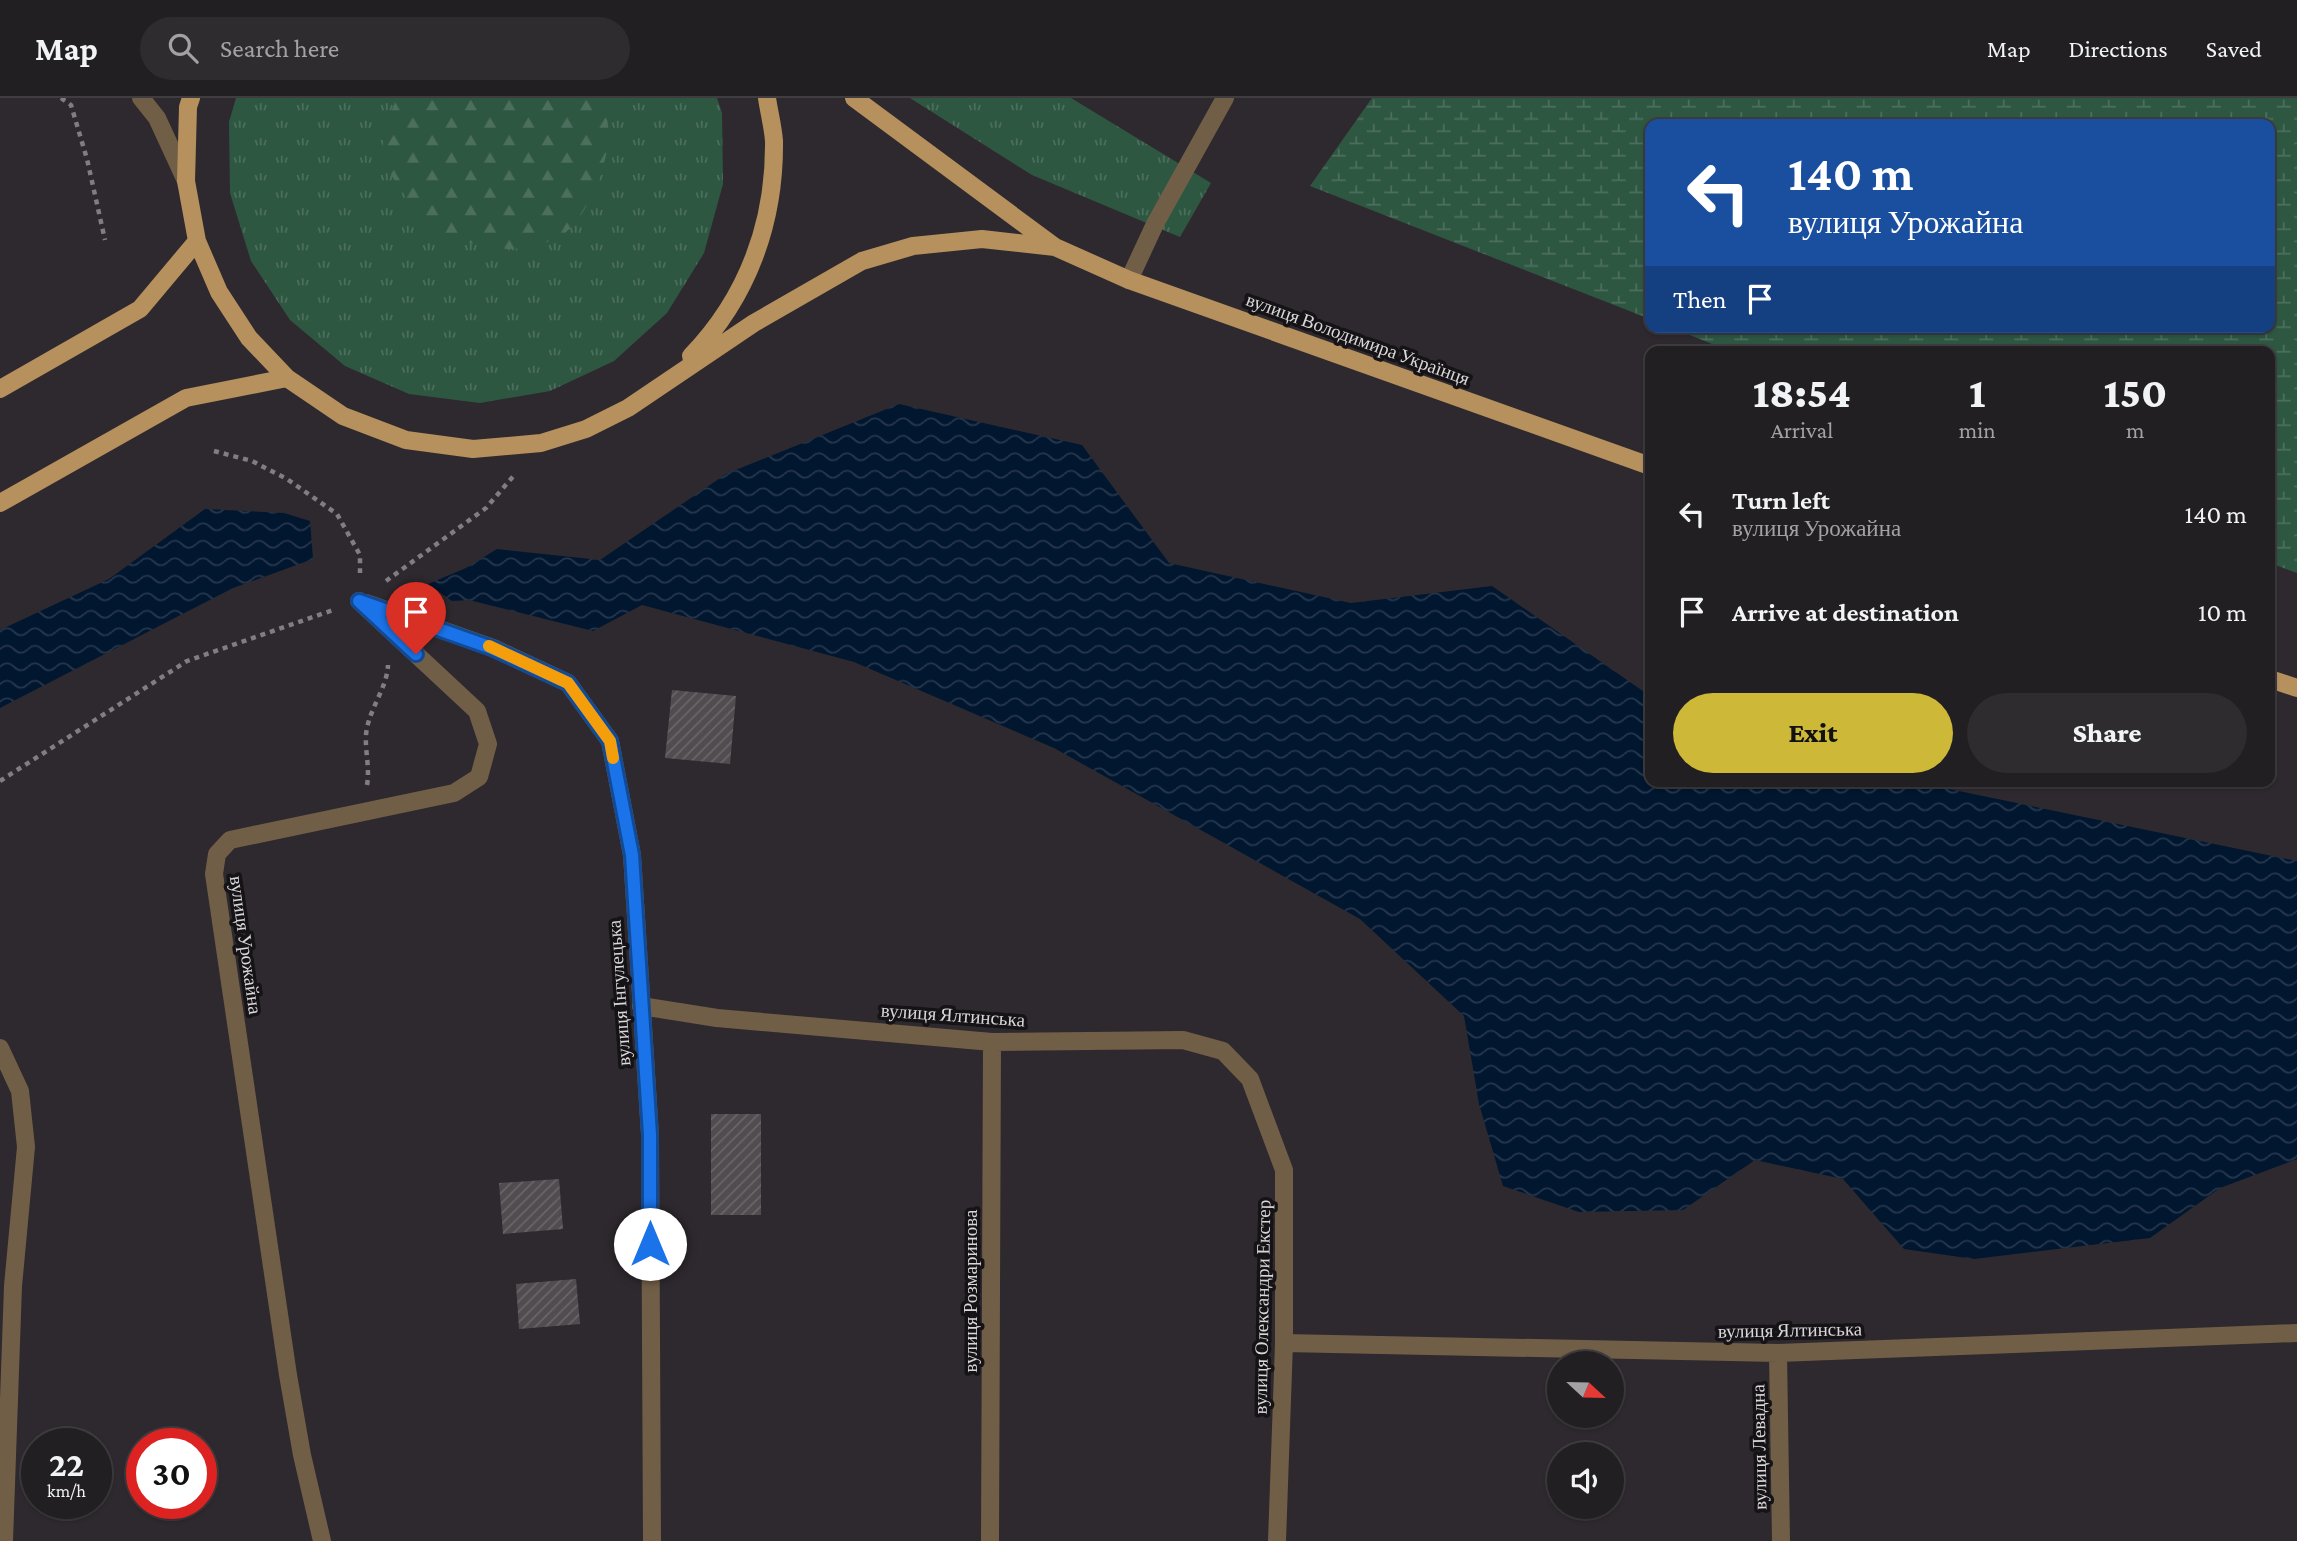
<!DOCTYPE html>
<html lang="en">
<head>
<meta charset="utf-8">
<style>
  :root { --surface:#221f22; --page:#2e2c2f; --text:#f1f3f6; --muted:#a2a2a5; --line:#3f3d40; --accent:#ceb838 }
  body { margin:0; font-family:"Crimson Pro",serif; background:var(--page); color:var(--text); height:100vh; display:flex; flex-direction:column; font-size:26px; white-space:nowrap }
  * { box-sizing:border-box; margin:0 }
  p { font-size:23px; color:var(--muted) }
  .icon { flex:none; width:38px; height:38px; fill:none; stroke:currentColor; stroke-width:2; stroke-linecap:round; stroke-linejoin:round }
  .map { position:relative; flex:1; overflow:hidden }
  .drawer { position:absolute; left:1645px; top:248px; width:630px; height:441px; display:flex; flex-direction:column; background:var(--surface); border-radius:14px; box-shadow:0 2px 5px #0004,0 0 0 2px var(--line) }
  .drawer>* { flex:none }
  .hud { position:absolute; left:1645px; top:21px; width:630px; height:214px; border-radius:14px; box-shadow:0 2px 5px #0004,0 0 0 2px var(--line); background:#1a4fa0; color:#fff; overflow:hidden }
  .needle { width:46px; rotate:112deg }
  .controls { position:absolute; left:1547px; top:1253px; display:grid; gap:14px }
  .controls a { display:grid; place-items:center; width:77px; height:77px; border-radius:50%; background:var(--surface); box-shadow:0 2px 5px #0004,0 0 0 2px var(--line); font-size:35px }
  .speed { position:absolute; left:21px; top:1330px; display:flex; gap:14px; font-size:35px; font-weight:700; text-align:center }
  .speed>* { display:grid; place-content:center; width:91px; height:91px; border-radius:50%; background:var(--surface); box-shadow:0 2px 5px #0004,0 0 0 2px var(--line); line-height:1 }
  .speed small { font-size:18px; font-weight:400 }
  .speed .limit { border:10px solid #d22; background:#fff; color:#111 }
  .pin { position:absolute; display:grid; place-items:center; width:60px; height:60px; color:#fff; margin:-72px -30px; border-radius:50% 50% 50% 0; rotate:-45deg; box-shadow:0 0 7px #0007 }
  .pin .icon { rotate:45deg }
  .me { position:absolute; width:77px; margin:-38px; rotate:0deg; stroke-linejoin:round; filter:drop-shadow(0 0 5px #0008) }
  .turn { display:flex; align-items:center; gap:24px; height:147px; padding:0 28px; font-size:32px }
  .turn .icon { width:91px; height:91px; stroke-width:2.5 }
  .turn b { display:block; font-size:49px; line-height:60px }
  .then { display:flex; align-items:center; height:66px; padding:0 28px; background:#0003; gap:14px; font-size:26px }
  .eta { display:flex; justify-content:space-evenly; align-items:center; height:119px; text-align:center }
  .eta b { font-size:42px; font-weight:800; line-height:49px }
  .cta { display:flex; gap:14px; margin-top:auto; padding:14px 28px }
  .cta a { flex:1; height:80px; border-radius:42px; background:var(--accent); color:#111; font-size:28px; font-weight:800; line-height:80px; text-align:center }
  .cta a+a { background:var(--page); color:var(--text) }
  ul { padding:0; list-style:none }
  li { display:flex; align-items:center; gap:21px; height:98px; padding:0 28px }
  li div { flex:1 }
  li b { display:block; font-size:26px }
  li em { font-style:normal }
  header { display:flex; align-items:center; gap:42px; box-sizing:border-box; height:98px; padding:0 35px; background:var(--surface); border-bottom:2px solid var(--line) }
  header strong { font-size:33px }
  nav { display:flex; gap:38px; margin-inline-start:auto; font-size:24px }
  .search { width:490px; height:63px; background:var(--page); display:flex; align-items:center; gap:18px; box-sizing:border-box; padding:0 24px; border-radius:38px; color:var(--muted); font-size:26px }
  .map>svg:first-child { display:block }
  .grass { fill:url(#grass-tufts) }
  .forest { fill:url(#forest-firs) }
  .wetland { fill:url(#wetland-marsh) }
  .water { fill:url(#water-waves) }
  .building { fill:url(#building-hatch) }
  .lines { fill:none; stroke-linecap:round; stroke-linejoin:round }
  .path { stroke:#817d81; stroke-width:4.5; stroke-dasharray:5 5; stroke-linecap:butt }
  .minor { stroke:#715e46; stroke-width:18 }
  .major { stroke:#b6905d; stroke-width:18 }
  .route-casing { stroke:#114b97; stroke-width:18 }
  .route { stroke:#1a73e8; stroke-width:12 }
  .slow { stroke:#f59e0b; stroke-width:12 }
  .labels { text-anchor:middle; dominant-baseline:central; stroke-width:7; stroke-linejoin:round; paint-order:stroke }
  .street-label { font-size:19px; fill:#dad7da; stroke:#151315 }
</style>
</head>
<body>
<header>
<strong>Map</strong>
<div class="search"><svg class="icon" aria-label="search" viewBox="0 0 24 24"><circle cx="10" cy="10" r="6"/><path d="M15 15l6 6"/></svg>Search here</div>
<nav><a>Map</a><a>Directions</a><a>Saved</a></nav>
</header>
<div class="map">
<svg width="2297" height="1443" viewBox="0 0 2297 1443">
  <defs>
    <pattern id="grass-tufts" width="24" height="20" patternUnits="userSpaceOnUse" patternTransform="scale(1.75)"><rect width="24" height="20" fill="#2e5742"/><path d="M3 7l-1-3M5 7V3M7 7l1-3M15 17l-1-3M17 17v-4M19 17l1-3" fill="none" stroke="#4c6e5d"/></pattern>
    <pattern id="forest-firs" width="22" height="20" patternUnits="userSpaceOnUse" patternTransform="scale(1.75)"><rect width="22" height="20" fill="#2e5742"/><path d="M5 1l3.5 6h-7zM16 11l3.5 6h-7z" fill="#4c6e5d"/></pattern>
    <pattern id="wetland-marsh" width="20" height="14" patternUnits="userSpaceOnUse" patternTransform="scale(1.75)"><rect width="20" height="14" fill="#2e5742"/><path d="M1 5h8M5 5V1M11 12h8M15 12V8" fill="none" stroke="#4c6e5d"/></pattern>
    <pattern id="water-waves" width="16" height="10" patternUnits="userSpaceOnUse" patternTransform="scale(1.75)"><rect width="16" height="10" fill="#01162f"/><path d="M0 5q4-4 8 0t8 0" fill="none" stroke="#25374d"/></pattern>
    <pattern id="building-hatch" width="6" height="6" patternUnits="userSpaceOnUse" patternTransform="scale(1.75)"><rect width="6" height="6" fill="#514c50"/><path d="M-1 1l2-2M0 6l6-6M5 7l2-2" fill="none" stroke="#696569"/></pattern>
  </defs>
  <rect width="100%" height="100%" fill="#2e292e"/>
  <!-- grass -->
  <path class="grass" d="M236,0H717L722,15L723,86L704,155L667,215L614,263L550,293L480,305L409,296L345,268L290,222L251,163L230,95L229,24Z
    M910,0H1071L1211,85L1180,139L1032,77Z"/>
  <!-- forest -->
  <path class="forest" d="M397,0H602C612,36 611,47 598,82C590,102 579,128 560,138C519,161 467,151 429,126C418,118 409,104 402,93C392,79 384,68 383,51C382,33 390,16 397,0Z"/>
  <!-- wetland -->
  <path class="wetland" d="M1372,0H2297V475L2270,465V254H1732L1670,229H2270V26H1650V221L1310,88Z"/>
  <!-- water -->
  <path class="water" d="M899,306L1082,347L1169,465L1351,505L1492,488L1650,598V684H1915L2297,763V1061L2220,1090L2150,1140L1974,1161L1904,1151L1843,1081L1755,1062L1683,1112L1579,1114L1503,1088L1479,1006L1464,918L1360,821L1054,650L854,564L642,507L593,533L469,502L452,503L428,486L466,470L497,451L600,462L726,376Z
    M205,411L284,415L310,423L313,461L233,490L0,610V532L109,481Z"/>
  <!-- building -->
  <path class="building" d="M672,592L736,598L730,666L665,660Z
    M711,1016H761V1117H711Z
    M559,1081L563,1131L503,1136L499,1085Z
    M576,1181L580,1226L519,1231L516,1186Z"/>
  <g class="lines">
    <!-- path -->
    <path class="path" d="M61,0L71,7L87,61L105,142
      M214,353L252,363L287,381L337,416L360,457V475
      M386,483L486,410L516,375
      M0,683L187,563L333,512
      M367,687C370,670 365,654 366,637C368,612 387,591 388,567"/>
    <!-- minor -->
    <path class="minor" d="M141,0L157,20L186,83
      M1129,182L1155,126L1225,0
      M366,505L493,550L568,585L610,643L632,757L650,1037L652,1443
      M641,908L717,920L992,944L1183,942L1223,953L1250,981L1284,1072V1245L1277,1443
      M0,950L20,993L26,1049L13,1188L4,1443
      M1284,1245L1778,1255L2297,1235
      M1778,1255L1781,1443
      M322,1443L302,1357L288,1277L214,776L217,756L230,742L454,695L479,679L488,646L477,613L359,503
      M990,1443L992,944"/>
    <!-- major -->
    <path class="major" d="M191,0L188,9L186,83L197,143L219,194L249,240L287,280L343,318L406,342L473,351L541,345L586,331L628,310L754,225L862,163L913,148L982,141L1055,149
      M854,0L1055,149L1129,182L1650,368
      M691,258C748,199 775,124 774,43C773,29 769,14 767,0
      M0,291L140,211L197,143
      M0,405L186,300L287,280
      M2270,581L2297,590"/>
  </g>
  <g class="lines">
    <defs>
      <path id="route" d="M416,556L359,503L492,550L568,585L610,643L632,757L650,1037V1146"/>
    </defs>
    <!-- route casing -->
    <use href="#route" class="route-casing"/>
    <!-- route -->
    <use href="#route" class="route"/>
    <!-- slow -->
    <path class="slow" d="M489,548L568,585L610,643L613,660"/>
  </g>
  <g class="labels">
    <!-- street labels -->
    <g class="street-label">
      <text transform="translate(1358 241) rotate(20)">вулиця Володимира Українця</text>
      <text transform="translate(246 847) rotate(82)">вулиця Урожайна</text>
      <text transform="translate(619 895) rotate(-94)">вулиця Інгулецька</text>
      <text transform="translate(953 917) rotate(4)">вулиця Ялтинська</text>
      <text transform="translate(970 1193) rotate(-90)">вулиця Розмаринова</text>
      <text transform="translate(1262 1209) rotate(-89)">вулиця Олександри Екстер</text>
      <text transform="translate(1790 1232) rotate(-1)">вулиця Ялтинська</text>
      <text transform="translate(1759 1349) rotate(-91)">вулиця Левадна</text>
    </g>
  </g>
</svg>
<div class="controls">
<a><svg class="needle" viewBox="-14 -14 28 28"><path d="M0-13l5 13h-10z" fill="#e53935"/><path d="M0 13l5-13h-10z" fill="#a2a2a5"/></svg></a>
<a><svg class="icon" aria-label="sound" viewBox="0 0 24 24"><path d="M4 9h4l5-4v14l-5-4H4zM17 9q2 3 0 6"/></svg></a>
</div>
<div class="speed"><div>22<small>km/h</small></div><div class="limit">30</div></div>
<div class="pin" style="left:416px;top:556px;background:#d93025"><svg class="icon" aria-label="arrive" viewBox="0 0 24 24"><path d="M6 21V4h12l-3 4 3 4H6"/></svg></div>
<svg class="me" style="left:650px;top:1146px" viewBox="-20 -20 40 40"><circle r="19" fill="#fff"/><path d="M0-13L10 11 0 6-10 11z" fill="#1a73e8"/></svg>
<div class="hud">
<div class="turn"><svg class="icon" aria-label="left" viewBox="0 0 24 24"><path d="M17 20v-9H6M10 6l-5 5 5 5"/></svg><div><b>140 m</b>вулиця Урожайна</div></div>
<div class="then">Then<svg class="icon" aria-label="arrive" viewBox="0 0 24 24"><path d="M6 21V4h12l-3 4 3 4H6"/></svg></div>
</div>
<section class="drawer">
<div class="eta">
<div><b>18:54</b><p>Arrival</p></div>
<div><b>1</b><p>min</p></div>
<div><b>150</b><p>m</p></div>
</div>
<ul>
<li><svg class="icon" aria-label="left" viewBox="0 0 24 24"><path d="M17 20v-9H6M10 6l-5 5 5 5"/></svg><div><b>Turn left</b><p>вулиця Урожайна</p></div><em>140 m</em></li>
<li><svg class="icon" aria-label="arrive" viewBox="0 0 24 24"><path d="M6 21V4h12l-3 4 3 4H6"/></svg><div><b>Arrive at destination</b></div><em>10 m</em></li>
</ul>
<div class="cta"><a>Exit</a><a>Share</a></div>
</section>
</div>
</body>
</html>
